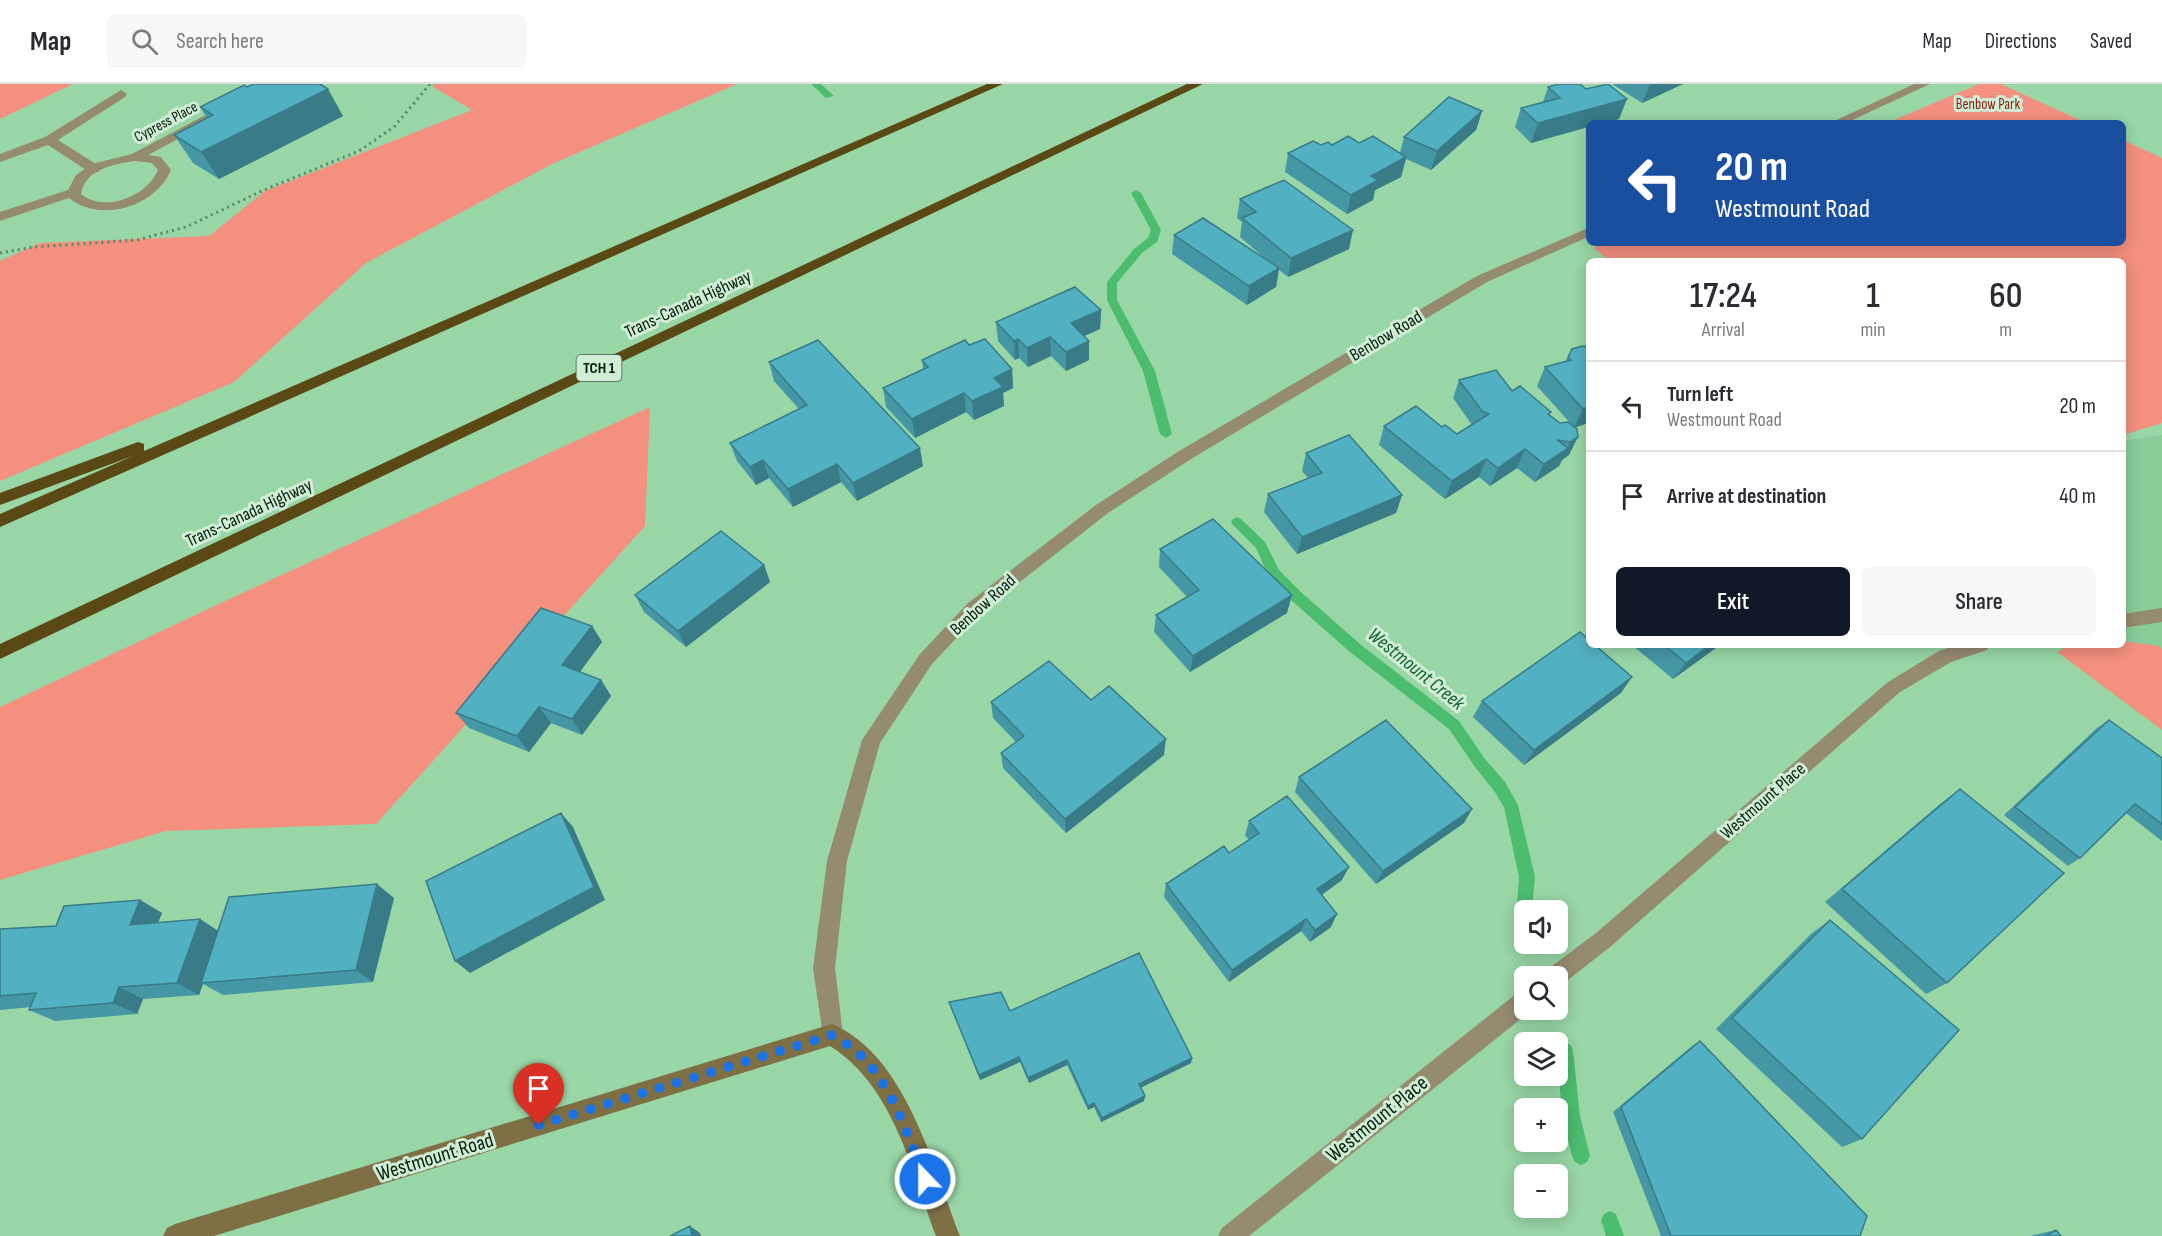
<!DOCTYPE html>
<html lang="en">
<head>
<meta charset="utf-8">
<style>
  :root { --surface:#fff; --page:#f7f7f7; --text:#2b2b33; --muted:#7c7c81; --line:#e1e1e2; --accent:#111827 }
  body { margin:0; font-family:"Sofia Sans Condensed",sans-serif; background:var(--page); color:var(--text); height:100vh; display:flex; flex-direction:column; font-size:22px; white-space:nowrap }
  * { box-sizing:border-box; margin:0 }
  p { font-size:20px; color:var(--muted) }
  .icon { flex:none; width:33px; height:33px; fill:none; stroke:currentColor; stroke-width:2; stroke-linecap:round; stroke-linejoin:round }
  .map { position:relative; flex:1; overflow:hidden }
  .details { position:absolute; left:1586px; top:174px; width:540px; height:390px; display:flex; flex-direction:column; background:var(--surface); border-radius:9px; box-shadow:0 3px 15px #0003 }
  .details>* { flex:none }
  .guide { position:absolute; left:1586px; top:36px; width:540px; height:126px; border-radius:9px; box-shadow:0 3px 15px #0003; background:#1a4fa0; color:#fff; overflow:hidden }
  .buttons { position:absolute; left:1514px; top:816px; display:grid; gap:12px }
  .buttons a { display:grid; place-items:center; width:54px; height:54px; border-radius:9px; background:var(--surface); box-shadow:0 3px 15px #0003; font-size:30px }
  .pin { position:absolute; display:grid; place-items:center; width:51px; height:51px; color:#fff; margin:-62px -26px; border-radius:50% 50% 50% 0; rotate:-45deg; box-shadow:0 0 6px #0007 }
  .pin .icon { rotate:45deg }
  .me { position:absolute; width:66px; margin:-33px; rotate:338deg; stroke-linejoin:round; filter:drop-shadow(0 0 4px #0008) }
  .turn { display:flex; align-items:center; gap:21px; height:126px; padding:0 30px; font-size:27px }
  .turn .icon { width:78px; height:78px; stroke-width:2.5 }
  .turn b { display:block; font-size:42px; line-height:51px }
  .eta { display:flex; justify-content:space-evenly; align-items:center; height:102px; text-align:center }
  .eta b { font-size:36px; font-weight:600; line-height:42px }
  .cta { display:flex; gap:12px; margin-top:auto; padding:12px 30px }
  .cta a { flex:1; height:69px; border-radius:9px; background:var(--accent); color:#fff; font-size:24px; font-weight:600; line-height:69px; text-align:center }
  .cta a+a { background:var(--page); color:var(--text) }
  ul { padding:0; list-style:none }
  li { display:flex; align-items:center; gap:18px; height:90px; padding:0 30px; border-top:2px solid var(--line) }
  li div { flex:1 }
  li b { display:block; font-size:22px }
  li em { font-style:normal }
  header { display:flex; align-items:center; gap:36px; box-sizing:border-box; height:84px; padding:0 30px; background:var(--surface); border-bottom:2px solid var(--line) }
  header strong { font-size:28px }
  nav { display:flex; gap:33px; margin-inline-start:auto; font-size:21px }
  .search { width:420px; height:54px; background:var(--page); display:flex; align-items:center; gap:15px; box-sizing:border-box; padding:0 21px; border-radius:9px; color:var(--muted); font-size:22px }
  .map>svg:first-child { display:block }
  .built { fill:#89cc98 }
  .green { fill:#f4907f }
  .lines { fill:none; stroke-linecap:round; stroke-linejoin:round }
  .stream { fill:#4cbd6f; fill-rule:evenodd }
  .path { stroke:#5a8764; stroke-width:3; stroke-dasharray:2 4; stroke-linecap:butt }
  .lane { fill:#958b6f; fill-rule:evenodd }
  .street { fill:#958b6f; fill-rule:evenodd }
  .secondary { fill:#7e6f45; fill-rule:evenodd }
  .highway { fill:#5a4914; fill-rule:evenodd }
  .wall { fill:#4697a6 }
  .shaded-wall { fill:#397b87 }
  .building { fill:#51b0c1; stroke:#397b87; stroke-width:1.5 }
  .route { stroke:#1a73e8; stroke-width:10; stroke-dasharray:0 18 }
  .labels { text-anchor:middle; dominant-baseline:central; stroke-width:6; stroke-linejoin:round; paint-order:stroke }
  .far-park-label { font-size:15px; fill:#8a1c0f; stroke:#d0eed6 }
  .far-street-label { font-size:15px; fill:#041c0b; stroke:#d0eed6 }
  .shield { fill:#d0eed6; stroke:#415b48; stroke-width:1.5 }
  .shield-label { font-size:16px; font-weight:bold; fill:#041c0b }
  .street-label { font-size:18px; fill:#041c0b; stroke:#d0eed6 }
  .water-label { font-size:20px; font-style:italic; fill:#10622f; stroke:#d0eed6 }
  .near-street-label { font-size:21px; fill:#041c0b; stroke:#d0eed6 }
</style>
</head>
<body>
<header>
<strong>Map</strong>
<div class="search"><svg class="icon" aria-label="search" viewBox="0 0 24 24"><circle cx="10" cy="10" r="6"/><path d="M15 15l6 6"/></svg>Search here</div>
<nav><a>Map</a><a>Directions</a><a>Saved</a></nav>
</header>
<div class="map">
<svg width="2162" height="1152" viewBox="0 0 2162 1152">
  <rect width="100%" height="100%" fill="#99d6a6"/>
  <!-- built -->
  <path class="built" d="M2162,351V643L2056,561H2122L2123,357Z"/>
  <!-- green -->
  <path class="green" d="M0,0H73L0,35Z
    M433,0H737L552,80L366,179L234,298L0,397V177L40,159L209,152L265,107L472,26L433,3Z
    M1979,0H2001L2086,39H1887Z
    M2123,56L2162,74V339L2123,351L2122,177H1610L1594,164L1605,159H2122Z
    M650,323L645,442L376,740L166,747L0,796V623L240,510Z
    M2123,557L2159,562L2162,565V646L2057,568L2072,561H2122Z"/>
  <g class="lines">
    <!-- stream -->
    <path class="stream" d="M811,0H821L834,12L826,14Z
      M1136,106L1141,109L1161,146L1157,158L1142,169L1117,199V216L1155,287L1172,350L1166,354L1160,350L1143,287L1107,216V198L1134,165L1148,154L1151,146L1131,109Z
      M1237,433L1241,435L1265,458L1279,486L1301,508L1360,560L1459,637L1485,675L1505,698L1518,721L1535,793L1532,826H1524V860H1528V861L1522,864L1516,861L1514,856L1519,793L1504,723L1495,708L1475,683L1449,645L1350,568L1291,516L1269,493L1256,464L1233,441L1231,438L1233,435Z
      M1565,959L1571,961L1573,967L1580,1032L1590,1072L1587,1078L1581,1081L1575,1078L1572,1072L1562,1032L1557,966L1559,961Z
      M1610,1127L1616,1130L1624,1152H1606L1601,1136L1604,1130Z"/>
    <!-- path -->
    <path class="path" d="M0,169L34,163L137,156L186,143L264,106L359,67L394,43L430,0"/>
    <!-- lane -->
    <path class="lane" d="M121,6L127,10L125,13L58,56L99,82V88H89L48,61L0,78V70L45,53Z"/>
    <!-- street -->
    <path class="street" d="M1914,0H1930L1846,39H1830Z
      M228,19L234,23L232,26L148,71L161,73L171,86C156,122 101,140 69,114L0,137V128L68,106L76,91L92,80L132,70ZM135,77L152,79L158,86C147,113 104,129 81,110C85,85 114,80 135,77Z
      M1588,144V153L1487,198L1191,375L1108,429L980,529L932,580L880,659L847,777L835,884L843,951L840,959L832,962L824,959L813,884L827,777L862,656L920,570L968,519L1096,421L1179,367L1477,192Z
      M2162,524V538L2122,544V530Z
      M1957,561H1990L1987,566L1951,578L1900,608L1610,863L1564,899L1557,902V892H1546L1548,885L1596,849L1888,598L1939,567Z
      M1524,907V926H1532L1249,1152H1218L1222,1144L1516,910Z"/>
    <!-- secondary -->
    <path class="secondary" d="M832,940C906,971 933,1083 960,1152H936C912,1087 893,1001 830,962L214,1152H163L167,1144L175,1140Z"/>
    <!-- highway -->
    <path class="highway" d="M987,0H1003L0,443V430L133,372L0,421V409L138,358L144,360V367Z
      M1187,0H1203L0,575V560Z"/>
  </g>
  <!-- wall -->
  <path class="wall" d="M254,0H322L343,32L219,95L193,79L174,51L207,34L200,23Z
    M1612,0H1683L1642,19Z
    M1548,3L1586,5L1619,35L1603,39H1588V43L1531,59L1515,43L1521,24L1543,18Z
    M1482,27L1476,46L1431,86L1406,75L1401,93L1375,106L1373,116L1347,130L1285,88L1288,69L1321,61L1359,59L1400,69L1404,53Z
    M1240,115L1349,165L1288,193L1279,186L1276,203L1247,221L1172,170L1174,151L1269,178L1240,153L1242,138L1237,134Z
    M1101,226L1100,245L1084,252L1089,257V276L1066,287L1051,272L1028,283L1019,274L1015,276L998,257L996,238Z
    M1588,256V339L1575,343L1569,371L1562,376L1559,382L1535,398L1517,384L1490,402L1479,393L1445,415L1379,361L1384,342L1442,343L1457,350L1472,341L1453,314L1459,296L1512,307L1551,328L1549,331L1560,339L1571,340L1537,302L1545,283L1565,277L1568,273L1585,263Z
    M969,261L1012,285L1013,304L1003,309L1004,322L974,336L966,328L915,354L886,323L883,304L923,285L922,276Z
    M769,278L923,382L857,417L841,398L793,423L769,394L756,401L737,377L730,359L799,325L774,297Z
    M1306,369L1402,411L1396,429L1297,470L1264,428L1268,410L1308,394L1302,387Z
    M1160,465L1287,529L1190,588L1154,548L1156,531L1187,513L1159,483Z
    M764,481L770,498L686,563L644,528L635,511Z
    M592,542L602,558L580,588L601,596L611,612L582,651L551,639L529,668L469,644L456,629Z
    M1632,561H1720L1673,595Z
    M1621,609L1524,681L1473,633L1482,617Z
    M1091,616L1164,671L1066,749L1003,684L1001,669L1016,658L993,634L991,618Z
    M2109,636L2162,674V757L2126,729L2080,774L2068,782L2004,731L2097,644Z
    M1299,693L1464,739L1376,800L1295,708Z
    M1960,705L1947,899L1926,910L1825,818L1940,720Z
    M1249,737L1342,796L1322,811L1331,843L1310,858L1301,847L1229,898L1164,813L1166,800L1229,769L1249,756L1245,751Z
    M394,814L373,898L223,911L203,900L199,911L143,915L137,930L55,937L29,926L31,923L0,926V845L56,842L140,816L162,829L158,838L218,846Z
    M1830,836L1862,1055L1842,1063L1716,945L1812,849Z
    M949,918L1010,927L1192,974L1191,979L1140,1004L1144,1017L1101,1038L1094,1023L1088,1026L1067,981L1029,999L1020,978L980,996Z
    M1700,957L1860,1152H1661L1613,1028L1692,962Z
    M2056,1146L2061,1152H2029H2030Z"/>
  <!-- shaded-wall -->
  <path class="shaded-wall" d="M317,0H322L326,6L328,5L343,32L219,95L201,68Z
    M1650,0H1683L1642,19Z
    M1627,15L1619,35L1603,39H1588V43L1531,59L1538,39Z
    M1482,27L1476,46L1431,86L1437,67Z
    M1406,73L1401,93L1375,106L1373,116L1347,130L1351,111L1371,92Z
    M1353,146L1349,165L1288,193L1291,174Z
    M1279,184L1276,203L1247,221L1249,202Z
    M1101,226L1100,245L1071,258V239Z
    M1050,253L1051,272L1028,283L1027,264Z
    M1018,255L1019,274L1015,276L1014,257Z
    M1089,257V276L1066,287V268Z
    M1012,285L1013,304L1003,309L1004,322L974,336L972,317L994,294Z
    M964,309L966,328L915,354L912,335Z
    M1588,323V339L1574,344L1583,325Z
    M1578,353L1569,371L1562,376L1559,382L1535,398L1544,380L1567,364L1570,358Z
    M920,364L923,382L857,417L853,399Z
    M1525,365L1517,384L1490,402L1498,384Z
    M1486,375L1479,393L1445,415L1452,397Z
    M763,376L769,394L756,401L750,383Z
    M837,380L841,398L793,423L788,405Z
    M1402,411L1396,429L1297,470L1302,453Z
    M764,481L770,498L686,563L678,547Z
    M1292,511L1287,529L1190,588L1193,572Z
    M592,542L602,558L572,598L562,581Z
    M1710,561H1720L1673,595L1686,579Z
    M1632,593L1621,609L1524,681L1534,666Z
    M601,596L611,612L582,651L572,635Z
    M539,623L551,639L529,668L517,652Z
    M1166,655L1164,671L1066,749L1065,735Z
    M1472,725L1464,739L1376,800L1383,787Z
    M561,729L573,743L605,816L470,889L455,877Z
    M1349,783L1342,796L1311,818L1317,805Z
    M377,800L394,814L373,898L356,886Z
    M140,816L162,829L152,853L130,841Z
    M1337,830L1331,843L1310,858L1315,846Z
    M200,835L220,848L201,899L203,900L199,911L177,899Z
    M1306,835L1301,847L1229,898L1232,886Z
    M119,903L143,915L137,930L113,919Z
    M1019,973L1020,978L980,996L979,991Z
    M1192,974L1191,979L1138,1005L1139,1000Z
    M1067,976V981L1029,999L1028,994Z
    M1145,1012L1144,1017L1101,1038L1102,1034Z
    M1094,1019V1023L1088,1026V1022Z
    M690,1142L700,1149L701,1152H692Z"/>
  <!-- building -->
  <path class="building" d="M254,0H320L328,5L201,68L174,51L213,31L200,23L244,1L247,3Z
    M1558,0H1580L1586,5L1608,0L1627,15L1538,39L1521,24L1560,14L1548,3Z
    M1449,13L1482,27L1437,67L1404,53Z
    M1348,52L1359,59L1373,52L1406,73L1371,92L1378,96L1351,111L1288,69L1313,57L1321,61L1328,58L1332,61Z
    M1284,96L1353,146L1291,174L1242,134L1256,128L1240,115Z
    M1203,134L1279,184L1249,202L1174,151Z
    M1075,203L1101,226L1071,239L1089,257L1066,268L1050,253L1027,264L1018,255L1014,257L996,238Z
    M985,255L1012,285L994,294L1003,303L972,317L964,309L912,335L883,304L928,283L922,276L965,256L969,261Z
    M818,256L920,364L853,399L837,380L788,405L763,376L750,383L730,359L807,321L769,278Z
    M1582,262L1588,263V323L1583,325L1545,283L1571,276L1568,273L1572,265Z
    M1496,286L1512,307L1520,302L1551,328L1548,330L1560,339L1568,338L1577,345L1578,353L1570,358L1557,356L1568,364L1544,380L1525,365L1498,384L1486,375L1452,397L1384,342L1416,322L1442,343L1445,341L1457,350L1489,330L1482,327L1459,296Z
    M1349,351L1402,411L1302,453L1268,410L1322,389L1306,369Z
    M1213,435L1292,511L1193,572L1156,531L1199,506L1160,465Z
    M721,447L764,481L678,547L635,511Z
    M541,524L592,542L562,581L601,596L572,635L539,623L517,652L456,629Z
    M1580,548L1588,555V561H1595L1632,593L1534,666L1482,617Z
    M1664,561H1710L1686,579Z
    M1049,577L1091,616L1109,602L1166,655L1065,735L1001,669L1024,652L991,618Z
    M1386,636L1472,725L1383,787L1299,693Z
    M2109,636L2162,674V740L2135,720L2080,774L2015,723Z
    M1960,705L2064,789L1947,899L1842,805Z
    M1287,712L1349,783L1317,805L1337,830L1315,846L1306,835L1232,886L1166,800L1224,762L1229,769L1259,749L1249,737Z
    M561,729L594,803L455,877L426,797Z
    M377,800L356,886L201,899L229,813Z
    M140,816L130,841L200,835L177,899L119,903L113,919L29,926L36,909L0,912V845L56,842L64,822Z
    M1830,836L1959,946L1862,1055L1732,934Z
    M1139,869L1192,974L1139,1000L1145,1012L1102,1034L1094,1019L1088,1022L1067,976L1028,994L1019,973L979,991L949,918L1001,908L1010,927Z
    M1700,957L1867,1132L1860,1152H1671L1621,1023Z
    M690,1142L692,1152H670Z
    M2056,1146L2061,1152H2046Z"/>
  <g class="lines">
    <!-- route -->
    <path class="route" d="M539,1041L832,951C841,957 851,962 858,969C893,1001 908,1053 925,1095"/>
  </g>
  <g class="labels">
    <!-- far-park labels -->
    <g class="far-park-label">
      <text x="1988" y="20">Benbow Park</text>
    </g>
    <!-- far-street labels -->
    <g class="far-street-label">
      <text transform="translate(166 38) rotate(-28)">Cypress Place</text>
    </g>
    <!-- shield labels -->
    <rect class="shield" x="576.5" y="271" width="45" height="26" rx="4.5"/>
    <g class="shield-label">
      <text x="599" y="284">TCH 1</text>
    </g>
    <!-- street labels -->
    <g class="street-label">
      <text transform="translate(688 220) rotate(-25)">Trans-Canada Highway</text>
      <text transform="translate(1386 252) rotate(-31)">Benbow Road</text>
      <text transform="translate(249 429) rotate(-25)">Trans-Canada Highway</text>
      <text transform="translate(983 521) rotate(-42)">Benbow Road</text>
      <text transform="translate(1763 717) rotate(-41)">Westmount Place</text>
    </g>
    <!-- water labels -->
    <g class="water-label">
      <text transform="translate(1416 585) rotate(39)">Westmount Creek</text>
    </g>
    <!-- near-street labels -->
    <g class="near-street-label">
      <text transform="translate(1377 1035) rotate(-39)">Westmount Place</text>
      <text transform="translate(435 1073) rotate(-17)">Westmount Road</text>
    </g>
  </g>
</svg>
<div class="buttons">
<a><svg class="icon" aria-label="sound" viewBox="0 0 24 24"><path d="M4 9h4l5-4v14l-5-4H4zM17 9q2 3 0 6"/></svg></a>
<a><svg class="icon" aria-label="search" viewBox="0 0 24 24"><circle cx="10" cy="10" r="6"/><path d="M15 15l6 6"/></svg></a>
<a><svg class="icon" aria-label="layers" viewBox="0 0 24 24"><path d="M12 4l9 5-9 5-9-5zM3 14l9 5 9-5"/></svg></a>
<a>+</a>
<a>−</a>
</div>
<div class="pin" style="left:539px;top:1041px;background:#d93025"><svg class="icon" aria-label="arrive" viewBox="0 0 24 24"><path d="M6 21V4h12l-3 4 3 4H6"/></svg></div>
<svg class="me" style="left:925px;top:1095px" viewBox="-20 -20 40 40"><circle r="17" fill="#1a73e8" stroke="#fff" stroke-width="3"/><path d="M0-11L8 9 0 5-8 9z" fill="#fff"/></svg>
<div class="guide">
<div class="turn"><svg class="icon" aria-label="left" viewBox="0 0 24 24"><path d="M17 20v-9H6M10 6l-5 5 5 5"/></svg><div><b>20 m</b>Westmount Road</div></div>
</div>
<section class="details">
<div class="eta">
<div><b>17:24</b><p>Arrival</p></div>
<div><b>1</b><p>min</p></div>
<div><b>60</b><p>m</p></div>
</div>
<ul>
<li><svg class="icon" aria-label="left" viewBox="0 0 24 24"><path d="M17 20v-9H6M10 6l-5 5 5 5"/></svg><div><b>Turn left</b><p>Westmount Road</p></div><em>20 m</em></li>
<li><svg class="icon" aria-label="arrive" viewBox="0 0 24 24"><path d="M6 21V4h12l-3 4 3 4H6"/></svg><div><b>Arrive at destination</b></div><em>40 m</em></li>
</ul>
<div class="cta"><a>Exit</a><a>Share</a></div>
</section>
</div>
</body>
</html>
